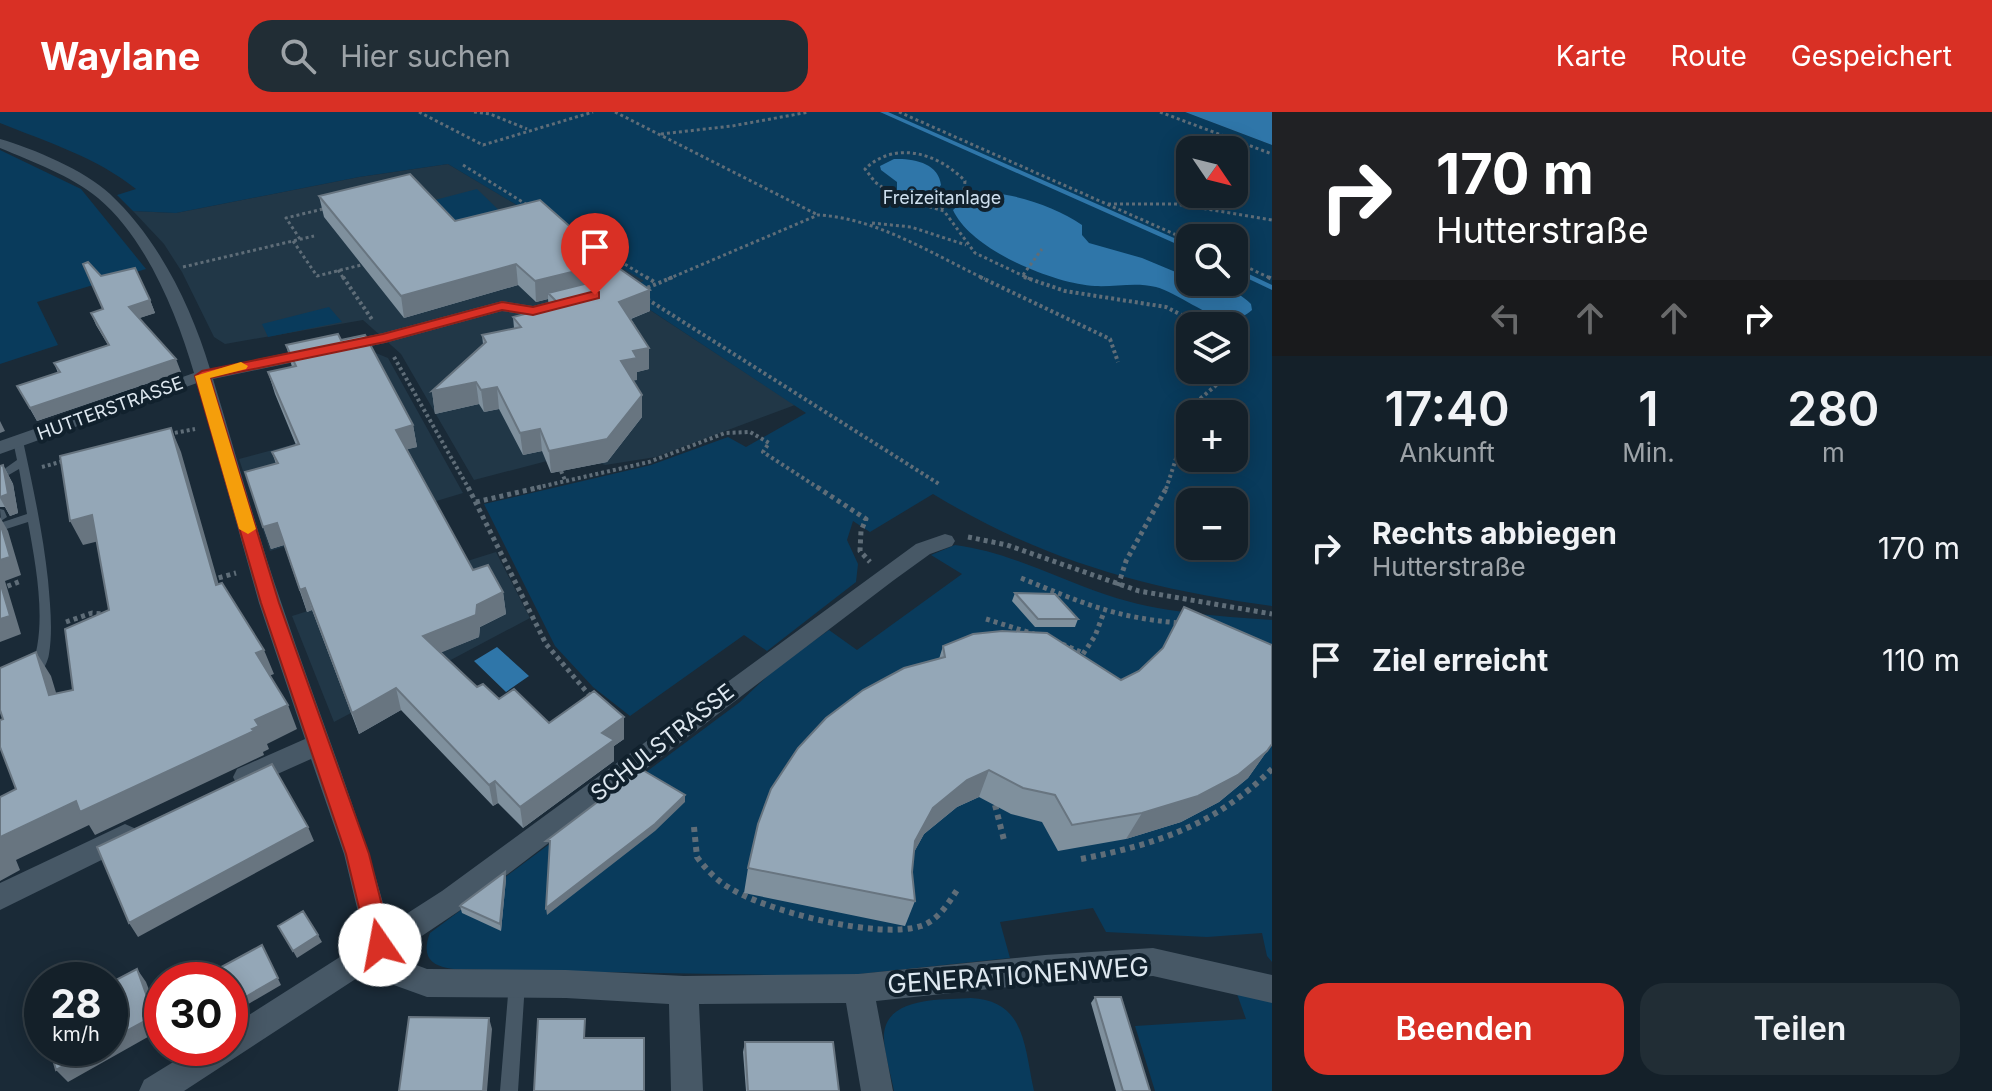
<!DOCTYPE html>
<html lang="de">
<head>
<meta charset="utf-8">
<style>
  :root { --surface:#142029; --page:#212d35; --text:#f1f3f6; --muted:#9da3a8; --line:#333e46; --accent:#d93025 }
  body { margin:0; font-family:Inter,sans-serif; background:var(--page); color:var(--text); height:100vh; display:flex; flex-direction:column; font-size:30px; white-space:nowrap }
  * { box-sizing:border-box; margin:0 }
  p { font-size:26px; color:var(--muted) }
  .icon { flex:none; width:44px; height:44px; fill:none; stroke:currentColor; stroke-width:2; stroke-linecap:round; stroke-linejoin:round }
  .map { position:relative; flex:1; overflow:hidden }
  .drawer { display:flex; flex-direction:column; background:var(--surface); width:720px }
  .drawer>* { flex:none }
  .banner { background:#202124; color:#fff; overflow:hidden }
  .needle { width:52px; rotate:125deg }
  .fabs { position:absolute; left:1176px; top:24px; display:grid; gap:16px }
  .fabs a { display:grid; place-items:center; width:72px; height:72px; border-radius:16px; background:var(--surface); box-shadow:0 4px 20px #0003,0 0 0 2px var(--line); font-size:40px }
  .speed { position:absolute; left:24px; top:850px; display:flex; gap:16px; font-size:40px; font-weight:700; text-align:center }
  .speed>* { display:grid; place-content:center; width:104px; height:104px; border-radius:50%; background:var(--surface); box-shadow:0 4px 20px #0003,0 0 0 2px var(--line); line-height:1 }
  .speed small { font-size:20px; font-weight:400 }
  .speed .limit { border:12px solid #d22; background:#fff; color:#111 }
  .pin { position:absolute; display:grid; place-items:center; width:68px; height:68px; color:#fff; margin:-82px -34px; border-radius:50% 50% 50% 0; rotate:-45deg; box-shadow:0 0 8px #0007 }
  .pin .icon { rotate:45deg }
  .me { position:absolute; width:88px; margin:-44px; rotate:348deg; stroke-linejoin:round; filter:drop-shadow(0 0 6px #0008) }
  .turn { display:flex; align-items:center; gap:28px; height:168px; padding:0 32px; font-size:36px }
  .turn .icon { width:104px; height:104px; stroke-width:2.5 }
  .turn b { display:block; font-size:56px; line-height:68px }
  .lanes { display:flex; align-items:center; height:76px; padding:0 32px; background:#0003; justify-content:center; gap:40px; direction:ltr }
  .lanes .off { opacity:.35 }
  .eta { display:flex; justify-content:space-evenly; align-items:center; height:136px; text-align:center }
  .eta b { font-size:48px; font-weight:600; line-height:56px }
  .button { display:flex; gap:16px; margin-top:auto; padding:16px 32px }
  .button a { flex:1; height:92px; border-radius:24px; background:var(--accent); color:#fff; font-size:32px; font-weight:600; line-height:92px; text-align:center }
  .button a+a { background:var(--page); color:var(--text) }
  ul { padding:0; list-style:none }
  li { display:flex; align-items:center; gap:24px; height:112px; padding:0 32px }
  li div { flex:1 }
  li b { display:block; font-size:30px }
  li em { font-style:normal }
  header { display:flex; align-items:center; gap:48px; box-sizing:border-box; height:112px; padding:0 40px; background:var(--accent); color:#fff }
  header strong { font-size:38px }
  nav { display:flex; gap:44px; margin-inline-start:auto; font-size:28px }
  .search { width:560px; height:72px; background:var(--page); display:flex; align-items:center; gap:20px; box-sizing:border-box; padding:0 28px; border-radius:24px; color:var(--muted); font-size:30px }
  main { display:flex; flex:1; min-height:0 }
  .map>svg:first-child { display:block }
  .built { fill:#213747 }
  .green { fill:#093b5c; fill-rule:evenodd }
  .water { fill:#2f76a9 }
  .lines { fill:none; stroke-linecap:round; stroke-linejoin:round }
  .stream { fill:#2f76a9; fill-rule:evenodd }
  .path-far3 { stroke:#5f6d78; stroke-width:3; stroke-dasharray:3 3; stroke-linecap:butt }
  .path-far2 { stroke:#5f6d78; stroke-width:4; stroke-dasharray:3 3; stroke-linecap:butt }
  .path-far1 { stroke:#5f6d78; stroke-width:5; stroke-dasharray:4 4; stroke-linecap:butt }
  .path { stroke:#5f6d78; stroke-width:6; stroke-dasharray:5 5; stroke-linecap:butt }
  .service { fill:#475866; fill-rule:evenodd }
  .minor { fill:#475866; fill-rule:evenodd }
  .wall { fill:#7f909d }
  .shaded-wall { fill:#687580 }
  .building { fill:#94a7b7; stroke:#687580; stroke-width:2 }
  .route { fill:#d93025; stroke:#8d1f18; stroke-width:2 }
  .slow { fill:#f59e0b }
  .labels { text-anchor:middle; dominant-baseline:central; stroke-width:8; stroke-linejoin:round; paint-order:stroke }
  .far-park-label { font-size:18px; fill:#cfe0ef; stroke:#11212d }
  .far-street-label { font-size:18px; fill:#dee8f0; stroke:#11212d }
  .street-label { font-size:22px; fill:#dee8f0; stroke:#11212d }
  .near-street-label { font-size:26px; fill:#dee8f0; stroke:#11212d }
</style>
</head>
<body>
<header>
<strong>Waylane</strong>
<div class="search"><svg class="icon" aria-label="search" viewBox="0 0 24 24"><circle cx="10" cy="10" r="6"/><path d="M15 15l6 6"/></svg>Hier suchen</div>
<nav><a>Karte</a><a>Route</a><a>Gespeichert</a></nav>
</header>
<main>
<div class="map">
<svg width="1272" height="979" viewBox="0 0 1272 979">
  <rect width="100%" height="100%" fill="#1a2a37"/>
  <!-- built -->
  <path class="built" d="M448,52L645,169L621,179L795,293L656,345L605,353L597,350L572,357L566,344L474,368L401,242L363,208L225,232L214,225L182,160L164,132L133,99L176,101L359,65Z
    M366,237L388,246L463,381L270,439L239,347L399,304Z
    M496,440L530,506L334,610L292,504Z"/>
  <!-- green -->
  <path class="green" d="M0,0H1185L1272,33V494C1146,477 1042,448 933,382L870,420L853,409L847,428L858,452L856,470L767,539L744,523L630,604L593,575L555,534L484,392L651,353L728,325L746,335L806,301L620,178L644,169L448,52L359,65L176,101L133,99L117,83L136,77C96,45 47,30 0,11ZM1190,38H1234V82H1190ZM1190,126H1234V170H1190ZM1190,214H1234V258H1190ZM1190,302H1234V346H1190ZM1190,390H1234V434H1190Z
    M0,38L81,77L146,157L37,190L58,233L0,252Z
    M477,77L513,112L469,124L435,88Z
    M329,195L342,210L268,225L262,212Z
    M955,433C1009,440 1056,466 1107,483C1160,501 1217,504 1272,508V850L1267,844L1262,821L1207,825L1106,820L1093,796L1000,810L1010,846L841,864L485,858C458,857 414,862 430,821L740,590L778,554L829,518L857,538L962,462L931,443Z
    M1237,882L1272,890V979H1155L1135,914L1246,907Z
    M971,886C1026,889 1024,934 1034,979H894C891,962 883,939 884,922C887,884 944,888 971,886Z"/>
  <!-- water -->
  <path class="water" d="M1185,0H1272V33Z
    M894,47C913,46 939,51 941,73C930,87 913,89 897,80V70L881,58L880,54Z
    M991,81C1020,83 1058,96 1082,113V123L1089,131L1142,146L1190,166V170C1212,170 1235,176 1251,192L1252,198C1225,224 1184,182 1156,175C1135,170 1116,175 1095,174C1054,172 971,138 953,98L963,89Z
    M497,535L529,564L506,580L474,549Z"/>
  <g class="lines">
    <!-- stream -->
    <path class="stream" d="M880,0H888L1190,133V138Z
      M1234,155L1272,173V178L1234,160Z"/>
    <!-- path-far3 -->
    <path class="path-far3" d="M419,0L483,33L593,0
      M474,0L490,2L527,17
      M615,0L818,103
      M899,0L1190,129
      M1160,0L1272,42
      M661,22L732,14L809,0
      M463,53L529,94
      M1108,92H1176L1272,108
      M941,97L964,78L965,69C938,41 895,28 865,57L875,70L896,85L944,99L975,141L1030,167
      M872,111L911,115L966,133
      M579,124L649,167
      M300,127L286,106L327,96
      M293,129L317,164L361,153
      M1234,149L1272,167
      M183,155L314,124
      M338,158L344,167
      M1023,163L1042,137
      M668,167L818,103C877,106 932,142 985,167"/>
    <!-- path-far2 -->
    <path class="path-far2" d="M343,165L373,209
      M646,165L656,171
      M980,165L1110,227L1118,250
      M1024,165L1065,179L1166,195L1203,214
      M1268,165L1272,167
      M642,178L673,165
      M647,187L939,372
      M394,245L469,377
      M1191,302L1201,286L1234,258
      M169,322L195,317
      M42,355L67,348
      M561,359L565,368
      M531,377L649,350L725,321L750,320L769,331L763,340L820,377
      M1166,377L1190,304"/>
    <!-- path-far1 -->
    <path class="path-far1" d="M468,375L546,532L591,585
      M817,375L866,407L861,419L860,439L870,450
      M476,390L541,375
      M968,425L1007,433L1139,479L1272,502
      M1021,466C1080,490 1115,506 1180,511
      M211,468L236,461
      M1118,474L1126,449L1167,375
      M0,477L21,469
      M986,507L1034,522
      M66,510L92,501L102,502
      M1062,532L1083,541
      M1083,542L1095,524L1104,500"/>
    <!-- path -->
    <path class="path" d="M995,693L1004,728
      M694,715L697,745C705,756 716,768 728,775C765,799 879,828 921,814C939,808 949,790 959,775
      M1081,747C1158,732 1215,713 1272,657"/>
    <!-- service -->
    <path class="service" d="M18,326L23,329C33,375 43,421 48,468C50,492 53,518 49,542C48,550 43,557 40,564H30L29,561C49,519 36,455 28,410L0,419V411L27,402L19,357L0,368V360L17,348L13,329Z
      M0,397L4,398L7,405L1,409Z
      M517,863L523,865L525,871L518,979H500L509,871L511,865Z"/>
    <!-- minor -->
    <path class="minor" d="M0,27C32,36 86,59 110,82C159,128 191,194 210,257L383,221L502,189L533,194L578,182L586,187L584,190L533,204L502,199L385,231L213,267C236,342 256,418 282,493C318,601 360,702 389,813L442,779L916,432L945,422L952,424L955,429L952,434L930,442L894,468L462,797L401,838L411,851L427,857L566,858L684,864L858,862L1045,843L1153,836L1272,863V891L1153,864L1045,871L876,889L893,979H861L846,891L699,892L703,979H671L669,892L566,886L427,885L391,872L377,853L184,979H139L144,968L196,936H230V915L365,829L344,742L311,647L246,676L237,673L233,665L237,657L305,627L259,491L197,271L0,342V329L194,261C177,202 146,126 98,86C70,63 33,50 0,36Z
      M125,712L134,716L138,724L134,732L0,798V771Z"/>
  </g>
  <!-- wall -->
  <path class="wall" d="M319,84L455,109L540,88L650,199L631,207L649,236V257L637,260V268H633L642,305L607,350L551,361L542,339L523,343L499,297L484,300L479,292L435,302L432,279L483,232L482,223L514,216L513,205L549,196L548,187L536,190L518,173L404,206L324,105Z
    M101,164L150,188L155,201L139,206L181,260L37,309L17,274L58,261L54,251L108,233L96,213L91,201L102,197Z
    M341,228L413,313L417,335L407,337L473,458L503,480L506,502L480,515L479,525L441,540L477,575L549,611L624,627L614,634V649L523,716L498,691L493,694L401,598L359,622L312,498L307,500L284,433L271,437L245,360L276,352L272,340L296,333L275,282L268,260L292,255L286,233Z
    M3,353L13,372L18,401L10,404L5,395H0V354Z
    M1015,481L1078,507L1075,515H1035L1012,489Z
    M943,534L1121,568L1272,632L1248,666L1219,690L1181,710L1126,727L1058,739L1042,710L1011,702L979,685L957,695L924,722L914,740L912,760L915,789L905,814L744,781L748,756L939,547Z
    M505,760L506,767L501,819L462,801L460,794Z
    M1095,885L1150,979H1116L1091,891Z
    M745,930L839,979H746L743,940Z"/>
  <!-- shaded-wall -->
  <path class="shaded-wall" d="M516,152L518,173L404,206L401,184Z
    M596,154L597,175L548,181V187L536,190L535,169Z
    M650,178V199L620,211L619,190Z
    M150,188L155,201L134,208L129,195Z
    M649,236V257L637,260V268L621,271V249L633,239Z
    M176,247L181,260L37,309L30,296Z
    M476,270L479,292L435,302L432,279Z
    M497,275L499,297L484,300L481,278Z
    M642,283V305L607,350L551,361L549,339Z
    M0,309L5,319L0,321Z
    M413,313L417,335L401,339L396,318Z
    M171,316L181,340L226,498L216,473Z
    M540,317L542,339L523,343L520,321Z
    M3,353L13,372L18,401L10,404L0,386Z
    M92,403L103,428L83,433L70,409Z
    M0,405L8,419L21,463L5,469L21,522L0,530Z
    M277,411L284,433L271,437L263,415Z
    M305,476L312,498L307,500L300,478Z
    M503,480L506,502L480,515L479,525L428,546L423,524L477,493Z
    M264,538L274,562L266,565L256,541Z
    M36,540L51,564L64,607L49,583Z
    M396,576L401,598L359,622L352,601Z
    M288,593L297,617L267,632L269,637L263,640L264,643L95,723L89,713L16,748L20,758L0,769V725L76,689L252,617L255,608Z
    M624,605V627L614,634V649L523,716L520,695L602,621Z
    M1272,632L1248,666L1219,690L1181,710L1126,727L1142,701Z
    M989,658L979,685L957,695L924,722L906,755L915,729L933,696L967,668Z
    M495,669L498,691L493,694L489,673Z
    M685,683V690L655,719L547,803L546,796Z
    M308,715L314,729L138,825L129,811Z
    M505,760L506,767L501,819L500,812Z
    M318,823L322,830L297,846L293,839Z
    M262,833L281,873L233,901L230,894Z
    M137,857L146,870L162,911V917L68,970L56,958L96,936H110V928Z
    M489,906L492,917L487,979H483Z"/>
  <!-- building -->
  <path class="building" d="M410,62L455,109L540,88L610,150L650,178L619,190L649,236L633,239L637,246L621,249L642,283L607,327L549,339L540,317L520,321L497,275L481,278L476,270L432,279L486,230L482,223L521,215L513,205L560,193L548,181L601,168L605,161L596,154L535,169L516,152L401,184L319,84Z
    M88,150L101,164L135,156L150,188L129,195L176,247L30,296L17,274L60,260L54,251L109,233L91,201L103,197L83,152Z
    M338,222L341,228L365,223L413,313L396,318L473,458L488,453L503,480L477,493L476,503L423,524L477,575L483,572L499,587L514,577L549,611L594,579L624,605L602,621L614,628L520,695L495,669L489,673L396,576L352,601L305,476L300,478L277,411L263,415L245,360L278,351L272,340L299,332L268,260L296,254L286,233Z
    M171,316L216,473L222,471L264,538L256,541L288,593L255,608L259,614L252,617L254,619L80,700L76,689L0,725V685L16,677L0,635V608L3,607L0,598V556L36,540L49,583L73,578L65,517L109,498L92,403L70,409L60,344Z
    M3,353L8,382L0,385V354Z
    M0,410L10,445L0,448Z
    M0,470L10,504L0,507Z
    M1015,481L1055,482L1078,507H1038Z
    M1184,495L1272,533V632L1267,639L1238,663L1198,684L1142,701L1072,713L1055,683L1023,676L989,658L967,668L933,696L915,729L912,760L915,789L748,756L758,712L771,677L798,636L826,606L863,578L904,556L945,545L943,534L973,522L1002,519L1047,521L1121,568L1139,559L1163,536Z
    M272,652L308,715L129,811L97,735Z
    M641,657L685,683L655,712L546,796L550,729H546Z
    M505,760L500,812L460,794L462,792Z
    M303,799L318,823L293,839L278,814Z
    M262,833L278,866L230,894V868H218L214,859Z
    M137,857L154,904L110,928V871Z
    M1095,885H1121L1150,979H1123Z
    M409,905L489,906L483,979H399Z
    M538,907H585L584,926H644V979H534Z
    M745,930H833L839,979H748Z
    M50,936H96L56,958Z"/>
  <!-- route -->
  <path class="route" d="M595,179L599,180V186L533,203L502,198L385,230L210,266L279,491L369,742L392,833L388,841L380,845L372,841L368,833L346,742L261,491L195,264L202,259L383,222L502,190L533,195Z"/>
  <!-- slow -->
  <path class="slow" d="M241,250L248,254L246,257L210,266L256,417L248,422L239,417L195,264Z"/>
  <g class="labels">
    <!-- far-park labels -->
    <g class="far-park-label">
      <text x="942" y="85">Freizeitanlage</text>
    </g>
    <!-- far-street labels -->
    <g class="far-street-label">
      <text transform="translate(110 296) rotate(-20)">HUTTERSTRASSE</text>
    </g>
    <!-- street labels -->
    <g class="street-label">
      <text transform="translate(662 630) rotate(-38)">SCHULSTRASSE</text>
    </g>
    <!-- near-street labels -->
    <g class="near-street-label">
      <text transform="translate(1018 863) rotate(-4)">GENERATIONENWEG</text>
    </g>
  </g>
</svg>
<div class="fabs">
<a><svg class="needle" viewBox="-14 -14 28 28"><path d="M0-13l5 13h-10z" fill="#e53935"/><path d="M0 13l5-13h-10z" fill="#9da3a8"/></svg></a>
<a><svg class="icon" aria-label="search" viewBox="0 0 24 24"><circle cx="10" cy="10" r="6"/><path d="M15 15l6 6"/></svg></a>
<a><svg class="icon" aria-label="layers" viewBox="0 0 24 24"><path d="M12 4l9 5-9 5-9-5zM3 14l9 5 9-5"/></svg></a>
<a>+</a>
<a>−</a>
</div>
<div class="speed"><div>28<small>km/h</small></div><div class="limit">30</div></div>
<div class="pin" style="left:595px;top:183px;background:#d93025"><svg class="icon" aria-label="arrive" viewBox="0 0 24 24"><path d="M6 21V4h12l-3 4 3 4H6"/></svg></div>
<svg class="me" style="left:380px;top:833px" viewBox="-20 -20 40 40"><circle r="19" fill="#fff"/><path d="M0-13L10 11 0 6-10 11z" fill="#d93025"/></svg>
</div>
<section class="drawer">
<div class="banner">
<div class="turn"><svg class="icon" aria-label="right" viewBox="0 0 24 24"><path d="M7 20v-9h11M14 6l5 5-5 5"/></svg><div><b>170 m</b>Hutterstraße</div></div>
<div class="lanes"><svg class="icon off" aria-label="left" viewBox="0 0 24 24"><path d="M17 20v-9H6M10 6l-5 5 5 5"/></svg><svg class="icon off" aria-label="ahead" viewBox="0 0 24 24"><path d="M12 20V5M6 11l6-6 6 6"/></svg><svg class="icon off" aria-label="ahead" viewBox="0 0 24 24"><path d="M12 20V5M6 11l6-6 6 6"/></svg><svg class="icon" aria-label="right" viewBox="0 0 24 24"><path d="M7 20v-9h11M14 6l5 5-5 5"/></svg></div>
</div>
<div class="eta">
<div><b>17:40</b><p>Ankunft</p></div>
<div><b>1</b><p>Min.</p></div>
<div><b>280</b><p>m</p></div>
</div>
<ul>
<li><svg class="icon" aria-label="right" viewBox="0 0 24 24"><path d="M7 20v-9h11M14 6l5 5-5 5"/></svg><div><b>Rechts abbiegen</b><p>Hutterstraße</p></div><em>170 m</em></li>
<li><svg class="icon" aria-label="arrive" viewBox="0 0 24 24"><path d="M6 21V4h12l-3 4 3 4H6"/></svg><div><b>Ziel erreicht</b></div><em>110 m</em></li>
</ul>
<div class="button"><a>Beenden</a><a>Teilen</a></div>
</section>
</main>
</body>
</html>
